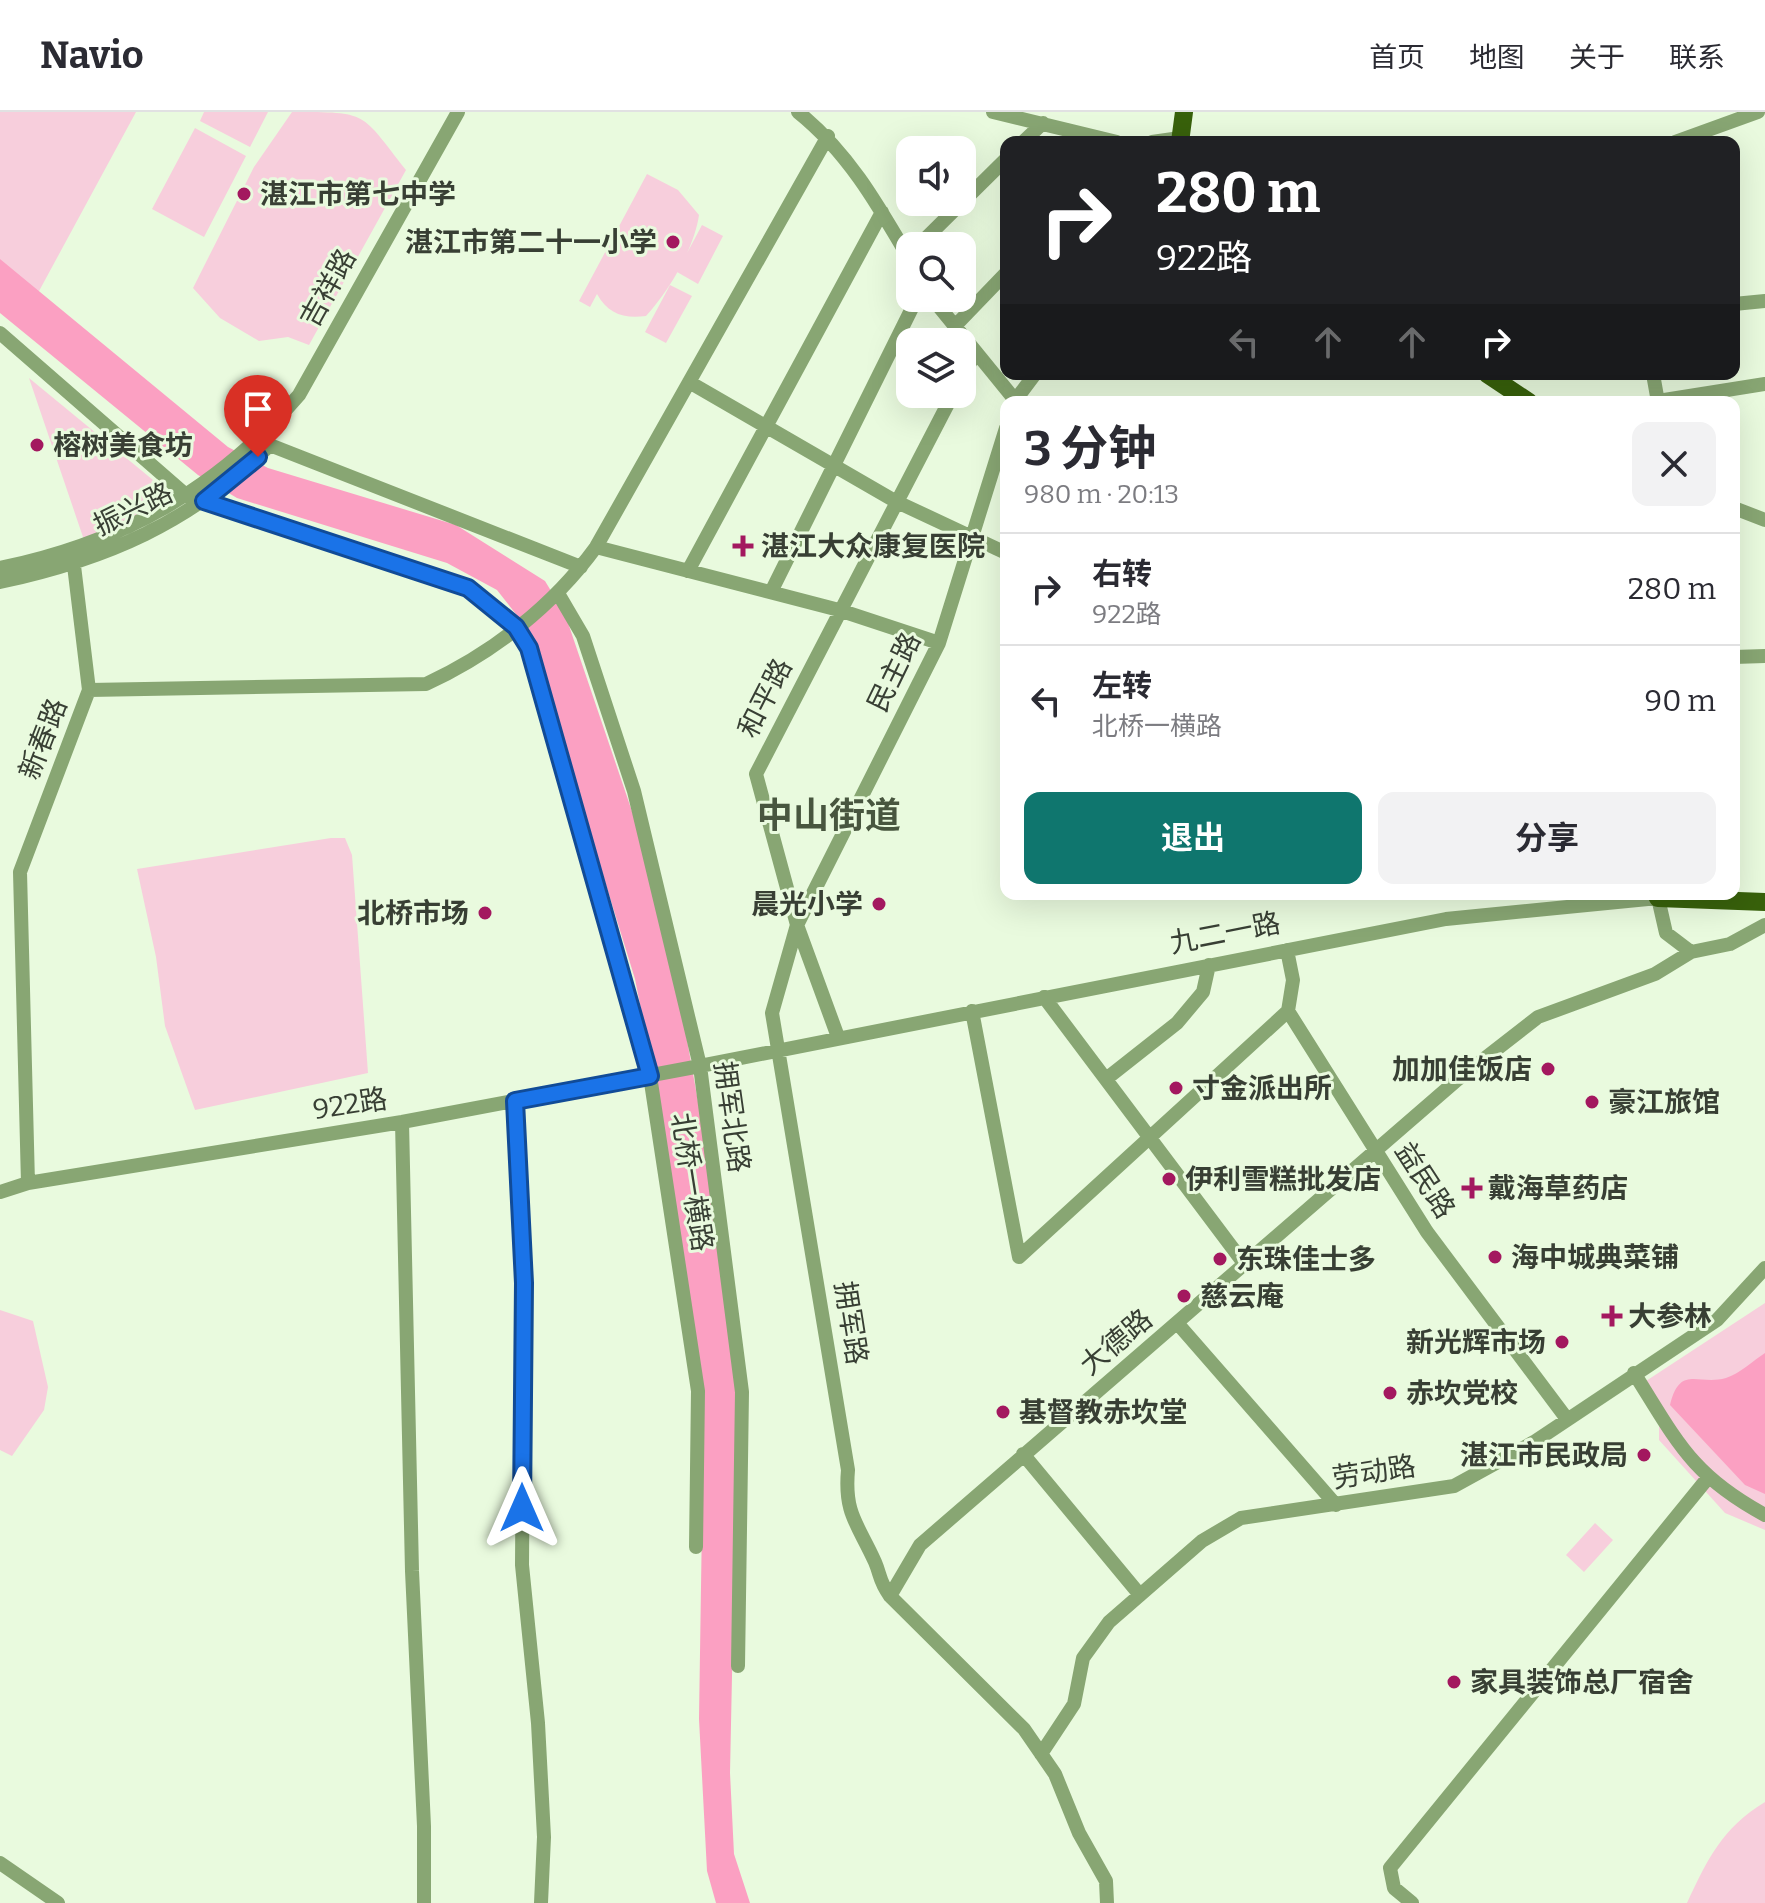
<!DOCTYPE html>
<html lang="zh">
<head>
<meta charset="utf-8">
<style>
  :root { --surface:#fff; --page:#f2f2f3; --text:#2b2b33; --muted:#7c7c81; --line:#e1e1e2; --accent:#0f766e }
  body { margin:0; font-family:Bitter,"Noto Sans SC",serif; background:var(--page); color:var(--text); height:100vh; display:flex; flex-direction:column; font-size:30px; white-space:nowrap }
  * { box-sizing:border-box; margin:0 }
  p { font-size:26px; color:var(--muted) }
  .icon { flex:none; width:44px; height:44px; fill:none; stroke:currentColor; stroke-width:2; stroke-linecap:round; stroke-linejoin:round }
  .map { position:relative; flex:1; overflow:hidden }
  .side { position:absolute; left:1000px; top:284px; width:740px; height:504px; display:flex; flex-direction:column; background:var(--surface); border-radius:16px; box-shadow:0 8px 32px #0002 }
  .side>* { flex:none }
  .top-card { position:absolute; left:1000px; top:24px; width:740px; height:244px; border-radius:16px; box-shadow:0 8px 32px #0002; background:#202124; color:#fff; overflow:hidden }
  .controls { position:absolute; left:896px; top:24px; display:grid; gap:16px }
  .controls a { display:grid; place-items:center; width:80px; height:80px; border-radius:16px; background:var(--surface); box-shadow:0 8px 32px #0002; font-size:40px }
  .pin { position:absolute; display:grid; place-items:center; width:68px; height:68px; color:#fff; margin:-82px -34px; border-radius:50% 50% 50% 0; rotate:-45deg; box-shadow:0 0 8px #0007 }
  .pin .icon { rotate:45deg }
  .me { position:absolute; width:88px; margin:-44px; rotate:0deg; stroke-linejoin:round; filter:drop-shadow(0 0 6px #0008) }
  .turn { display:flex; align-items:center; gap:28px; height:168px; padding:0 24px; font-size:36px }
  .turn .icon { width:104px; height:104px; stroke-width:2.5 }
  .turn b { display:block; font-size:56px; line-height:68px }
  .lanes { display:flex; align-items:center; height:76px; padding:0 24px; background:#0003; justify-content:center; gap:40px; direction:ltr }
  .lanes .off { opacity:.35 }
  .round { display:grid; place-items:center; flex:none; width:84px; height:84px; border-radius:16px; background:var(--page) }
  .summary { display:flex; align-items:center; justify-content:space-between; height:136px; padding:0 24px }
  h1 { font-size:48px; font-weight:700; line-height:60px }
  .action { display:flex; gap:16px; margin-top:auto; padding:16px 24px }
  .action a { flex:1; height:92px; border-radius:16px; background:var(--accent); color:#fff; font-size:32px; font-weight:700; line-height:92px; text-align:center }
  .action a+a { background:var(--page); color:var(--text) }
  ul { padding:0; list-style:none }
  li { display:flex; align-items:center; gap:24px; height:112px; padding:0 24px; border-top:2px solid var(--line) }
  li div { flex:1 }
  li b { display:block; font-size:30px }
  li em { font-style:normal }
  header { display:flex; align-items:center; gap:48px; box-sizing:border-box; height:112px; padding:0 40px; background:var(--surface); border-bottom:2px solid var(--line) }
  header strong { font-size:38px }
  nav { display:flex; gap:44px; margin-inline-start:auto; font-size:28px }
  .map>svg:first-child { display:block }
  .green { fill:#f7cedc }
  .water { fill:#fba0c2 }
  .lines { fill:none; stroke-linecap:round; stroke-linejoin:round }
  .minor { stroke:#88a673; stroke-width:14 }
  .major { stroke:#38610b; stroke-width:18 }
  .route-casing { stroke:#114b97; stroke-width:20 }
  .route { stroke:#1a73e8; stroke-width:14 }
  .poi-dot { fill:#a3185f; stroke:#e9fade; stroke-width:3 }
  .labels { text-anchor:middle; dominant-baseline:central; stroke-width:6; stroke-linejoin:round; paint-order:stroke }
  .poi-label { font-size:28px; font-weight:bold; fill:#383f34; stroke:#e9fade; text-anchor:start }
  .street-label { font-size:28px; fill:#383f34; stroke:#e9fade }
  .district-label { font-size:36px; font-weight:bold; fill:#48563f; stroke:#e9fade }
</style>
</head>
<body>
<header>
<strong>Navio</strong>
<nav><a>首页</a><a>地图</a><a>关于</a><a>联系</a></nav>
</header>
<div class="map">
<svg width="1765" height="1791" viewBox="0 0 1765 1791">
  <rect width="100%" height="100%" fill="#e9fade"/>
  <!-- green -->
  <path class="green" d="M0,0H136L38,181L0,149Z
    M204,0H268L250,35L200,9Z
    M292,0C370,0 360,0 406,58L309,233L288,225L259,229L220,206L193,176L254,55Z
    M195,16L246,44L204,125L152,97Z
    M647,62L678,78L699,103C694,137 669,179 646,204C624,207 608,202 597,182L590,195L579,189Z
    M702,113L723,124L698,172L677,160Z
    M670,173L692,184L666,231L645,220Z
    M29,266L153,368L146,396L140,402L84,428Z
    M331,726H345L352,743L368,961L195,998L165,914L156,845L137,757Z
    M1765,1191V1418L1725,1401L1659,1328V1301L1646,1269Z
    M0,1198L33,1209L48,1275L44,1298L12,1344L0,1338Z
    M1595,1411L1613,1428L1584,1460L1566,1443Z
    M1765,1690V1791H1687C1707,1748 1722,1716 1765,1690Z"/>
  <!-- water -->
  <path class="water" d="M0,147L228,335L268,356L456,413L545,469L565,502L639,720L677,872L709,1051L738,1272L730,1661L734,1742L750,1791H716L707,1759L699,1607L704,1278L659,988L635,867L527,516L497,478L447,451L237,386L198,363L0,201Z
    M1765,1241V1382L1745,1373L1670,1293C1680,1252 1698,1274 1726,1266C1739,1262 1754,1248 1765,1241Z"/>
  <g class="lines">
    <!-- minor -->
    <path class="minor" d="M798,0C848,40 878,93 910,148
      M993,0L1117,30
      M1023,30L1043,11
      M1152,30L1180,26
      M1675,30L1758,0
      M918,134L1006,47
      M932,186L1015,288
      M1734,192L1765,189
      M954,215L1006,161
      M0,221L186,383L468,476L516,515L529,536L650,964L698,1279L696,1435
      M1653,262L1658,290
      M962,265L975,242
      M689,270L895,389L1006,441
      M953,282L756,662L797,813L772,901L848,1358C844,1402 858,1412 875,1450C881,1464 879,1469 890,1484L1024,1617L1055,1662L1079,1721L1106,1769L1107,1791
      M1658,289L1765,272
      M1014,290L1035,262
      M257,328L581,455
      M1734,396L1765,408
      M596,435L839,498L939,531
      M0,456C122,431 218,377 299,283L458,0
      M688,459L882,100
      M0,470C107,447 190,411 270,333
      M771,480L917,186
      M559,483L583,524L634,679L700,954L742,1280L738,1554
      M1734,545L1765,544
      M89,578L426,572C493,541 553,494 596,435L828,24
      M1287,838L1293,868L1288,899L1427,1120L1567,1307
      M1044,885L1246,1154
      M972,899L1019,1145
      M838,925L797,813L939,531L1006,316
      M1106,967L1177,911L1203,880L1209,853
      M515,989L524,1171L522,1453L538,1611L544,1725L541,1791
      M402,1010L412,1459L424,1714V1791
      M28,1071L20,760L89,578L72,437
      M0,1080L28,1071L402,1010L700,954L1446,807L1658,786L1666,821L1691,840L1730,832L1765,813
      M1019,1145L1288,899
      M1178,1212L1336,1393
      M1634,1261C1677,1329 1691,1363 1765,1403
      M1023,1342L1140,1483
      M890,1484L920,1433L1457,968L1538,905L1655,862L1691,840
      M1041,1642L1074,1592L1083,1546L1109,1510L1202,1429L1241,1406L1454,1374L1534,1330L1717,1208L1765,1156
      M0,1751L58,1791
      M1412,1791L1394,1776L1390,1756L1707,1367"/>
    <!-- major -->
    <path class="major" d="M1180,30L1184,0
      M1487,262L1529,290
      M1656,782L1658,786L1765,790"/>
  </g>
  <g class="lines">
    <defs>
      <path id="route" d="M258,345L204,389L468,476L516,515L529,536L650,964L515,989L524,1171L522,1396"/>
    </defs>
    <!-- route casing -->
    <use href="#route" class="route-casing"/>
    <!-- route -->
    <use href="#route" class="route"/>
  </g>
  <!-- markers -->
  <g class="poi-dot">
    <circle cx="244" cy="82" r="8"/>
    <circle cx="673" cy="130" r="8"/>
    <circle cx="37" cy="333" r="8"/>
    <path d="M739 422h8v8h8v8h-8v8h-8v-8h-8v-8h8z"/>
    <circle cx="879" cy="792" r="8"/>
    <circle cx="485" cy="801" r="8"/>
    <circle cx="1548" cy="957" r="8"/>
    <circle cx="1176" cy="976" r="8"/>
    <circle cx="1592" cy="990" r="8"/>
    <circle cx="1169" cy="1067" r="8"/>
    <path d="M1468 1064h8v8h8v8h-8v8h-8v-8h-8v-8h8z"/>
    <circle cx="1495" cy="1145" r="8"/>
    <circle cx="1220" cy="1147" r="8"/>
    <circle cx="1184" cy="1184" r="8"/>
    <path d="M1608 1192h8v8h8v8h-8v8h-8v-8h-8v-8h8z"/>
    <circle cx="1562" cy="1230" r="8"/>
    <circle cx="1390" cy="1281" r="8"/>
    <circle cx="1003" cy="1300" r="8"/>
    <circle cx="1644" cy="1343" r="8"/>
    <circle cx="1454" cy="1570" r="8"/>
  </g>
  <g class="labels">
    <!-- poi labels -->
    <g class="poi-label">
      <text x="260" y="82">湛江市第七中学</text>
      <text x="657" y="130" text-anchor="end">湛江市第二十一小学</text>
      <text x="53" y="333">榕树美食坊</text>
      <text x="761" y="434">湛江大众康复医院</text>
      <text x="863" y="792" text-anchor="end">晨光小学</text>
      <text x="469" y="801" text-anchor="end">北桥市场</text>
      <text x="1532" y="957" text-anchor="end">加加佳饭店</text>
      <text x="1192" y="976">寸金派出所</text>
      <text x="1608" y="990">豪江旅馆</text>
      <text x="1185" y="1067">伊利雪糕批发店</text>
      <text x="1488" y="1076">戴海草药店</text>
      <text x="1511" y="1145">海中城典菜铺</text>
      <text x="1236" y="1147">东珠佳士多</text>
      <text x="1200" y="1184">慈云庵</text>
      <text x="1628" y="1204">大参林</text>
      <text x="1546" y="1230" text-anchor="end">新光辉市场</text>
      <text x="1406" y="1281">赤坎党校</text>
      <text x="1019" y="1300">基督教赤坎堂</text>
      <text x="1628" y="1343" text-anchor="end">湛江市民政局</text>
      <text x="1470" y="1570">家具装饰总厂宿舍</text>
    </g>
    <!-- street labels -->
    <g class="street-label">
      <text transform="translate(328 176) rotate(-61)">吉祥路</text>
      <text transform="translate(133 397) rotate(-26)">振兴路</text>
      <text transform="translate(894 560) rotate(-64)">民主路</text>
      <text transform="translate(765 586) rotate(-63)">和平路</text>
      <text transform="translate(43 627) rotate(-69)">新春路</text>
      <text transform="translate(1225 821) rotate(-11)">九二一路</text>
      <text transform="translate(350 992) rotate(-9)">922路</text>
      <text transform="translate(732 1005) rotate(82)">拥军北路</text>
      <text transform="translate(1425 1068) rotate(57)">益民路</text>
      <text transform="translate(692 1070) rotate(81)">北桥一横路</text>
      <text transform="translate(851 1211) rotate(81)">拥军路</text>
      <text transform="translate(1116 1230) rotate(-40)">大德路</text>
      <text transform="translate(1374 1360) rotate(-9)">劳动路</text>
    </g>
    <!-- district labels -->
    <g class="district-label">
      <text x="829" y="704">中山街道</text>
    </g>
  </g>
</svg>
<div class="controls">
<a><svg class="icon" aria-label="sound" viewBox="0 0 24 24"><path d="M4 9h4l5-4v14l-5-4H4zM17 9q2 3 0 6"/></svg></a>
<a><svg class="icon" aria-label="search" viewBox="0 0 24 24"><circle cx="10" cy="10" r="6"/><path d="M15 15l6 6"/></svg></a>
<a><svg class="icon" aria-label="layers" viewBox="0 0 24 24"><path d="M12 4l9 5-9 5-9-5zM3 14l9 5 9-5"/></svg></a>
</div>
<div class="pin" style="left:258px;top:345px;background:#d93025"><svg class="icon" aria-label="arrive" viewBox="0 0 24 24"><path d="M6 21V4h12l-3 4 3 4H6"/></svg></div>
<svg class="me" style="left:522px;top:1396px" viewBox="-20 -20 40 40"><path d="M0-17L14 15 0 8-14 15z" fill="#1a73e8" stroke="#fff" stroke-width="4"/></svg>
<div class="top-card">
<div class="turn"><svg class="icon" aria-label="right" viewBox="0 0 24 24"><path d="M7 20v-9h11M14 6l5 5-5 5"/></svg><div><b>280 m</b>922路</div></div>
<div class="lanes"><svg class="icon off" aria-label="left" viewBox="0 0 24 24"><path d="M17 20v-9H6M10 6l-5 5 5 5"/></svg><svg class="icon off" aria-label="ahead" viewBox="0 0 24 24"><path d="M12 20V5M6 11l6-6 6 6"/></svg><svg class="icon off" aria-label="ahead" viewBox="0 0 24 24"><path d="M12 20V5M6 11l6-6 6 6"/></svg><svg class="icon" aria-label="right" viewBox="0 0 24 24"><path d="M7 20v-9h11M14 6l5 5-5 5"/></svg></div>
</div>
<section class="side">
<div class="summary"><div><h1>3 分钟</h1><p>980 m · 20:13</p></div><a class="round"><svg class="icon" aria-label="close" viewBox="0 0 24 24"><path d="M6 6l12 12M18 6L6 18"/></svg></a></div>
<ul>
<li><svg class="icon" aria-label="right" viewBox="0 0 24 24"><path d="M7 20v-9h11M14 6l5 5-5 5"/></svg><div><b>右转</b><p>922路</p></div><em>280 m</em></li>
<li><svg class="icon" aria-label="left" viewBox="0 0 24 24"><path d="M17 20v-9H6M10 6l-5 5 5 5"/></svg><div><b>左转</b><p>北桥一横路</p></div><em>90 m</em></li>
</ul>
<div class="action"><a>退出</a><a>分享</a></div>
</section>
</div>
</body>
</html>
